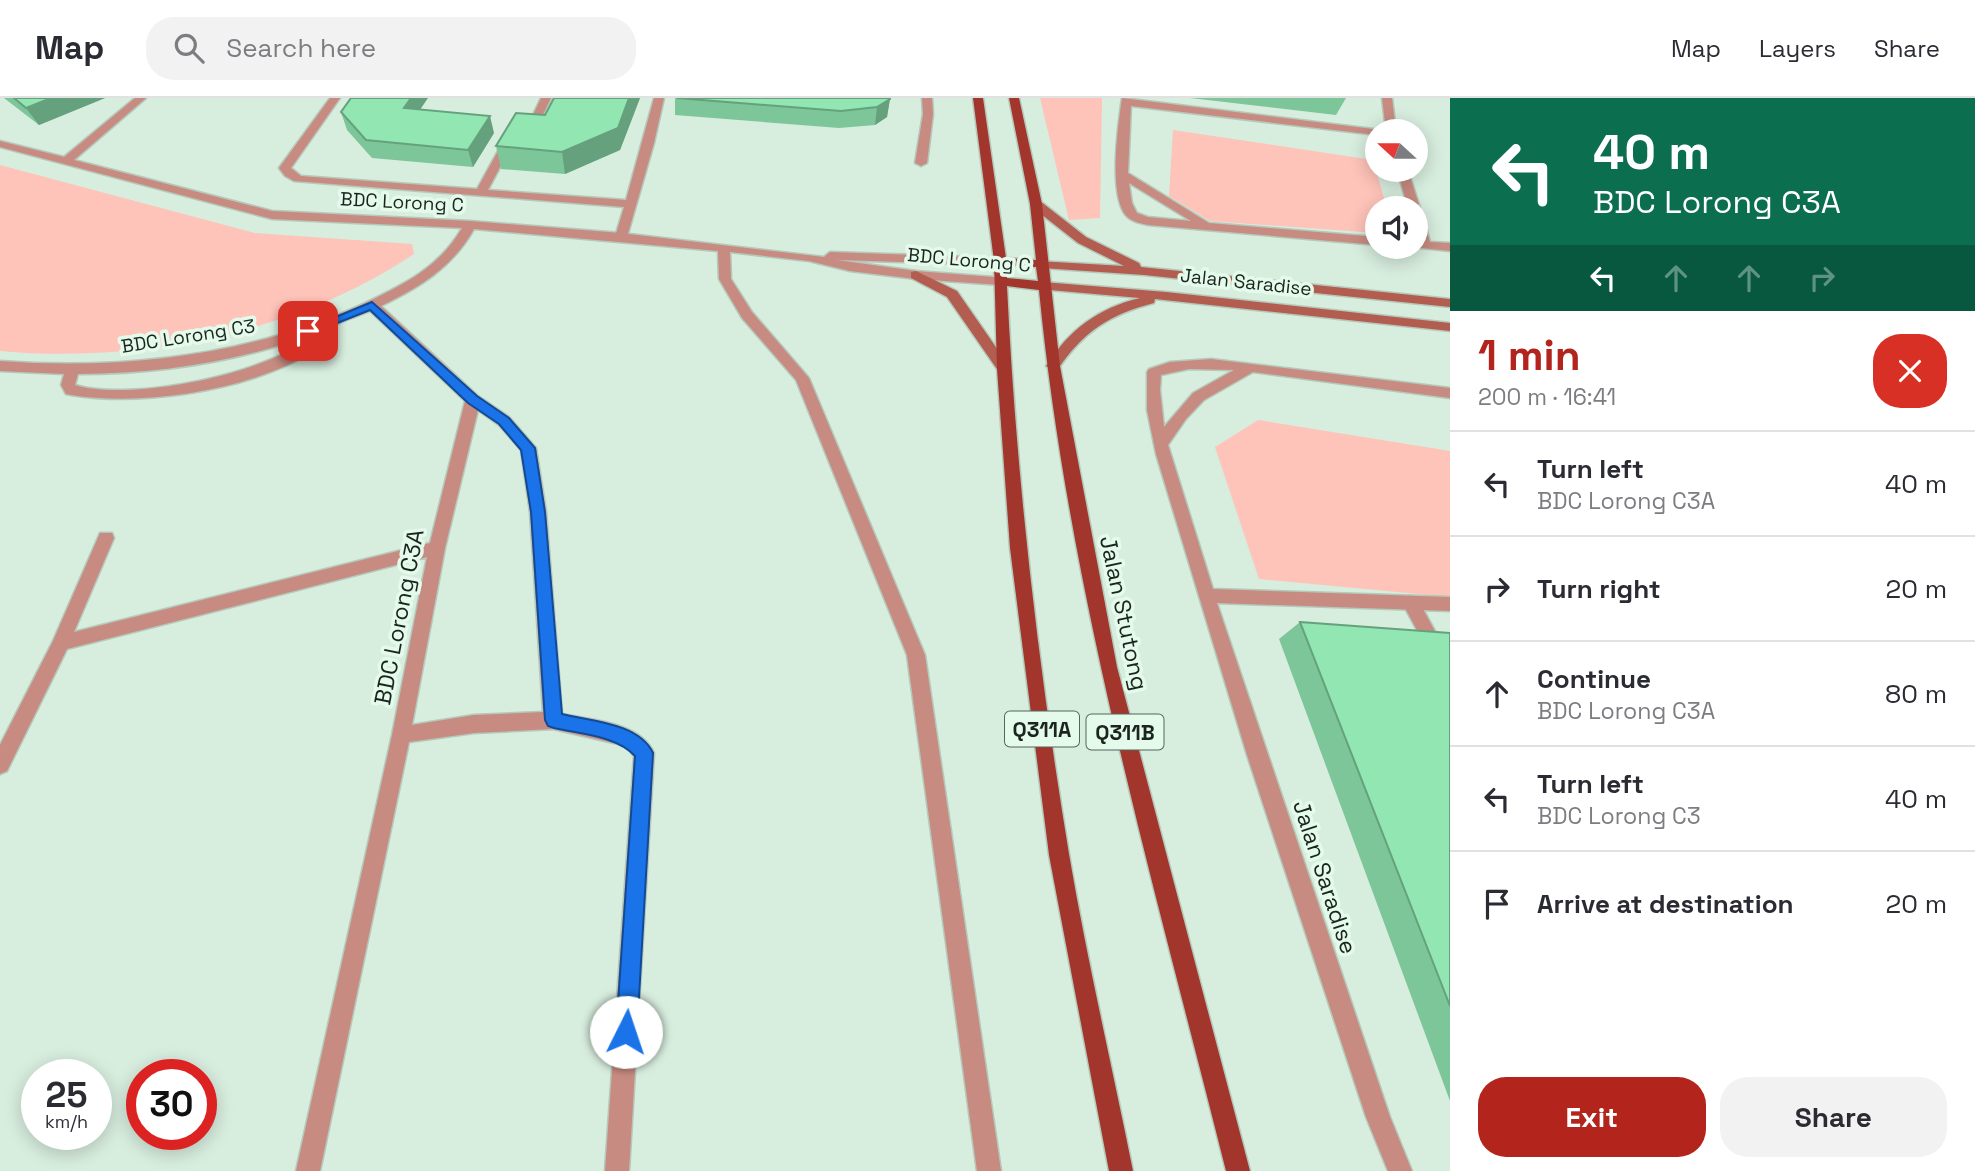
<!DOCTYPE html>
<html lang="en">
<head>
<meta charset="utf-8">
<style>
  :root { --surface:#fff; --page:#f2f2f3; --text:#2b2b33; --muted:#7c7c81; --line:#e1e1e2; --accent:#b3241d }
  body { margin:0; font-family:"Space Grotesk",sans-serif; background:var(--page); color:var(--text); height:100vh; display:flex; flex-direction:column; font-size:26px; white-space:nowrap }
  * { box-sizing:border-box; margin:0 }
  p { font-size:23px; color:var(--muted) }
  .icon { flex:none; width:38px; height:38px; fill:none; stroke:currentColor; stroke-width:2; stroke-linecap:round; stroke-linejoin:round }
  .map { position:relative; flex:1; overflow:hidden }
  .side { display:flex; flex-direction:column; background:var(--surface); width:525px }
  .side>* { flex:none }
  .guide { background:#0b6e4f; color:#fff; overflow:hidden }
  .needle { width:46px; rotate:291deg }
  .controls { position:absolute; left:1365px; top:21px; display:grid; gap:14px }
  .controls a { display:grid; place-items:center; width:63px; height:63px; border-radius:50%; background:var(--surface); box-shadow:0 4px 18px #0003; font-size:35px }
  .speed { position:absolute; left:21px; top:961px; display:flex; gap:14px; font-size:35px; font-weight:700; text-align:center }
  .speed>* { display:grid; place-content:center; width:91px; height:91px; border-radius:50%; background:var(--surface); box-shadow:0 4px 18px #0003; line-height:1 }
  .speed small { font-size:18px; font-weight:400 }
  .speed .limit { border:10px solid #d22; background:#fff; color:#111 }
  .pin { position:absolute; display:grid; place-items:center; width:60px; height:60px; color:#fff; margin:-30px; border-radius:14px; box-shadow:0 4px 10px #0006 }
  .me { position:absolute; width:77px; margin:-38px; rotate:4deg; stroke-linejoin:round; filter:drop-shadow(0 0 5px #0008) }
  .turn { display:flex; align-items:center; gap:24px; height:147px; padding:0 28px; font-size:32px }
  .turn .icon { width:91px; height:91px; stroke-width:2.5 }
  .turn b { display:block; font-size:49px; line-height:60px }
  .lanes { display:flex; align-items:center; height:66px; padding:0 28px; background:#0003; justify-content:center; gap:35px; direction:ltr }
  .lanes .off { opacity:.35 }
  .round { display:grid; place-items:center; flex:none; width:74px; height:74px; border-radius:28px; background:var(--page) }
  .head { display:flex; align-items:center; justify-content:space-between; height:119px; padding:0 28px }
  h1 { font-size:42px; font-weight:700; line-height:52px; color:var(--accent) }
  .button { display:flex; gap:14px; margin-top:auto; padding:14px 28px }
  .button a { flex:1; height:80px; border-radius:28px; background:var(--accent); color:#fff; font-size:28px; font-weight:700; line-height:80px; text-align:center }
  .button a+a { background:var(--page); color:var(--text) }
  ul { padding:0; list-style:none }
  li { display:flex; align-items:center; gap:21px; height:105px; padding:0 28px; border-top:2px solid var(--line) }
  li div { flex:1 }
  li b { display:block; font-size:26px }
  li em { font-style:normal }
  header { display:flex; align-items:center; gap:42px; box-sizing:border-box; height:98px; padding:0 35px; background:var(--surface); border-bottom:2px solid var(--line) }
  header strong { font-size:33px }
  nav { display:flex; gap:38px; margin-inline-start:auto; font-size:24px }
  .search { width:490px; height:63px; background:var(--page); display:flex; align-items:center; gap:18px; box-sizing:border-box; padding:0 24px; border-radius:28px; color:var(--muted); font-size:26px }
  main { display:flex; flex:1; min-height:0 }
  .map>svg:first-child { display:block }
  .green { fill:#fec3b9 }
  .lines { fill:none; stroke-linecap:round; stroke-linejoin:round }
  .service-casing { stroke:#b5c9bb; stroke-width:3 }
  .minor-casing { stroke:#b5c9bb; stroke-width:3 }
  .secondary-casing { stroke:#b5c9bb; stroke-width:3 }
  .primary-casing { stroke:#b5c9bb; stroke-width:3 }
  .service { fill:#c88b81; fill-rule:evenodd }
  .minor { fill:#c88b81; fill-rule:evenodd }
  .secondary { fill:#b35c50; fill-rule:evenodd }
  .primary { fill:#a2362c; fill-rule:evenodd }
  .wall { fill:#7dc699 }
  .shaded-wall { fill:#66a17d }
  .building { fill:#91e6b2; stroke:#66a17d; stroke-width:2 }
  .route { fill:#1a73e8; stroke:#114b97; stroke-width:2 }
  .labels { text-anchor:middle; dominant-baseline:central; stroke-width:7; stroke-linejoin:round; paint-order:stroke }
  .far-street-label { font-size:19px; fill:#1b241e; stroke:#e4faeb }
  .shield { fill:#e4faeb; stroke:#57645c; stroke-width:2 }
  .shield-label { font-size:21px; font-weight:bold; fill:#1b241e }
  .street-label { font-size:23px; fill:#1b241e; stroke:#e4faeb }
</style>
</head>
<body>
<header>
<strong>Map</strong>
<div class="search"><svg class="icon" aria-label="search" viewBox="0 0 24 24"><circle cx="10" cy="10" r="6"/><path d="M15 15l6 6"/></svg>Search here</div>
<nav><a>Map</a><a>Layers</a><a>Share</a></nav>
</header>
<main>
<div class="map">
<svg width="1450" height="1073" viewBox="0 0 1450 1073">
  <rect width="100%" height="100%" fill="#d7edde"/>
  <!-- green -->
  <path class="green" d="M1040,0H1102L1100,120L1069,122Z
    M1173,32L1373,62L1387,110H1377V135L1210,123L1169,98Z
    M0,67L255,135L412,146L414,156C296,235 141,266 0,253Z
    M1258,322L1450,353V499L1259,481L1215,349Z"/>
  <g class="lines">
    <defs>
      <path id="service" d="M330,0H340L291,70L301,78L477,91L509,33L532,19L541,0H551L540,23L517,37L488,92L626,102L654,0H664L654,45L627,139L621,143L615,139L624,109L294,83L285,78L279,70Z
        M922,0H932L933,16L927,65L921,68L915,65L923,16Z
        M1411,498L1417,500L1443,548L1446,553L1443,558L1437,561L1431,558L1405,510L1402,505L1405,500Z"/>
      <path id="minor" d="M135,0H146L74,62L272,113L470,123L621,135L824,159L830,154L1004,160V166L1000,167L837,162L916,173L1006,180V186L1001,187L916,181L850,173L809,163L730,154L731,181L752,214L809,280L925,557L1001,1073H977L907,557L796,282L742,220L719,181L718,153L474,131C452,170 420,189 381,208L478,298L509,319L536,350L546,414L562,616C591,622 640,624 654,655L629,1073H605L634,658L627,650L618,646L553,631L474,635L409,644L320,1073H296L392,637L427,459L67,551L7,673L0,676V647L53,543L100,435H112L114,440L74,534L430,445L465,303L370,213C359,218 346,221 336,227C322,236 313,254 296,263C234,294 139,308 71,297L66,296L61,287L64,276L0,273V263C125,272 248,258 363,206C403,187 439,170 462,130L272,121L0,49V43L64,59ZM313,236C271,276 130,304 75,287L78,276C157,276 239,264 313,236ZM478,312L499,327L521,352L530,414L543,614L474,617L412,627L445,450Z
        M1122,0L1381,32L1377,37L1131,8L1128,75L1209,125L1377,139V147L1148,127C1139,125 1129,123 1124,115C1109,91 1118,27 1122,0ZM1129,85L1191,123L1148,119L1137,115L1132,105Z
        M1382,0H1392L1396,33H1386Z
        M1397,72H1408L1420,110L1417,113L1422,116L1430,144L1450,145V153L1412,149H1416V110H1408Z
        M1211,261L1450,290V300L1253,274L1204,302L1186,321L1168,347L1213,491L1450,499V513L1217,505L1390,1019L1412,1073H1388L1366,1019L1247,657L1156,356L1147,312V274L1149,271L1170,264ZM1189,271L1234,272L1193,295L1164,329L1160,292L1161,277Z"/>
      <path id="secondary" d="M1032,103H1040L1086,139L1139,165L1141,169L1450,201V209L1144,177L1042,170L1038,169V163L1124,168L1078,145L1032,109Z
        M916,173L957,193L1009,268V274H999L947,199L911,180V174Z
        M1043,184L1166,194L1450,225V233L1155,201L1154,205C1110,216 1083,234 1058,271L1053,273L1046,268C1069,232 1098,210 1140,200L1038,191V185Z"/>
      <path id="primary" d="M973,0H983L1006,160L1036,162L1030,106L1009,0H1019L1042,106L1060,268L1117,569L1250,1073H1226C1153,782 1068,491 1039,192L1007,188C1016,378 1038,568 1069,756C1087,862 1112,968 1133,1073H1109L1049,757L1010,450L997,271L994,163ZM1006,167L1036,169L1038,183L1007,180Z"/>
    </defs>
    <!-- service casing -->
    <use href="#service" class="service-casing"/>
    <!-- minor casing -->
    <use href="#minor" class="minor-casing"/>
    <!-- secondary casing -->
    <use href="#secondary" class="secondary-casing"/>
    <!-- primary casing -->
    <use href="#primary" class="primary-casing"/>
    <!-- service -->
    <use href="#service" class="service"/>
    <!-- minor -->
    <use href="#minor" class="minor"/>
    <!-- secondary -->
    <use href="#secondary" class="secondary"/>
    <!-- primary -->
    <use href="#primary" class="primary"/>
  </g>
  <!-- wall -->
  <path class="wall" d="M4,0H105L39,27Z
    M554,0H640L620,52L565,76L501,71L496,48L545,17Z
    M675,0H890L887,19L875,27L839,30L675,17Z
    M1190,0H1346L1336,17Z
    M420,11L494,35L473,69L372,60L347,32L341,14Z
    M1300,524L1450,535V1003L1279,541Z"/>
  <!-- shaded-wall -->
  <path class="shaded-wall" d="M51,0H105L39,27L26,10Z
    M411,0H428L409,28L404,10Z
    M629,0H640L620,52L565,76L562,54Z
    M890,1L887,19L875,27L877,9Z
    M490,18L494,35L473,69L468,52Z"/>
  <!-- building -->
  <path class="building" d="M14,0H51L26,10Z
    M351,0H411L404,10L490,18L468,52L366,42L341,14Z
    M554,0H629L618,30L562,54L496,48L516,15L545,17Z
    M677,0H890V1L877,9L841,13Z
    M1300,524L1450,535V908Z"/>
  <!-- route -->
  <path class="route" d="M372,204L477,298L509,320L535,350L545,414L562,616C590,623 639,625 653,655L637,934L633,941L626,944L619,941L616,934L635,658C617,638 580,636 554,630L548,628L545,622L531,414L521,352L499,326L468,305L370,212L312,235L308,237L302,233Z"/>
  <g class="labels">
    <!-- far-street labels -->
    <g class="far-street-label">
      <text transform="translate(402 104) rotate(3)">BDC Lorong C</text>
      <text transform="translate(969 162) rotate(5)">BDC Lorong C</text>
      <text transform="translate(1246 184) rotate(6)">Jalan Saradise</text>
      <text transform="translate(188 238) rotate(-9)">BDC Lorong C3</text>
    </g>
    <!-- shield labels -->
    <g class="shield">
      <rect x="1005" y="613.5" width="74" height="35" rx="5"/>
      <rect x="1086.5" y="616.5" width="77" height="35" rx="5"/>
    </g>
    <g class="shield-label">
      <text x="1042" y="631">Q311A</text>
      <text x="1125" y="634">Q311B</text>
    </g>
    <!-- street labels -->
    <g class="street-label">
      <text transform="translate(1124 515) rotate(78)">Jalan Stutong</text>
      <text transform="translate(399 519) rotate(-79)">BDC Lorong C3A</text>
      <text transform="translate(1325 779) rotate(72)">Jalan Saradise</text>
    </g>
  </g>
</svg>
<div class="controls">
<a><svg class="needle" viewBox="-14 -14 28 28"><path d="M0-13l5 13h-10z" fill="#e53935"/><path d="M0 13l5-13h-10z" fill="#7c7c81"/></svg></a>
<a><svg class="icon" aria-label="sound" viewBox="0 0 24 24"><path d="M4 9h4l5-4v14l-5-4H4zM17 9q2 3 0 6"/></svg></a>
</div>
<div class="speed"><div>25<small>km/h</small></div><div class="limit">30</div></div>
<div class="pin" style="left:308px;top:233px;background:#d93025"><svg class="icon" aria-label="arrive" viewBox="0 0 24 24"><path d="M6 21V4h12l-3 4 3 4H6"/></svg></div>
<svg class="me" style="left:626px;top:934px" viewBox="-20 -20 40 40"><circle r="19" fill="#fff"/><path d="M0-13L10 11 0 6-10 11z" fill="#1a73e8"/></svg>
</div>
<section class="side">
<div class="guide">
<div class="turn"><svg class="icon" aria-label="left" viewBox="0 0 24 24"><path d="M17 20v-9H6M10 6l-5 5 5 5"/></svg><div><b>40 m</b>BDC Lorong C3A</div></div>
<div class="lanes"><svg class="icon" aria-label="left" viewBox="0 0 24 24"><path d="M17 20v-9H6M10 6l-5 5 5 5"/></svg><svg class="icon off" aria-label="ahead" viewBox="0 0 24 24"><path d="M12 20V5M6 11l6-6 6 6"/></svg><svg class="icon off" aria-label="ahead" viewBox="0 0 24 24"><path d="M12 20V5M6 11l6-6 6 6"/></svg><svg class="icon off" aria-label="right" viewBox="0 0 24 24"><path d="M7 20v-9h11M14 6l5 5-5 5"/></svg></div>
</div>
<div class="head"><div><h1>1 min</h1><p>200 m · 16:41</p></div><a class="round" style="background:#d93025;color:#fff"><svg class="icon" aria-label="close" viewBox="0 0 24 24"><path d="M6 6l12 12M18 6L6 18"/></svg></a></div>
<ul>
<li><svg class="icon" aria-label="left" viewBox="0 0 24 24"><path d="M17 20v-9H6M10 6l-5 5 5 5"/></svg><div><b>Turn left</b><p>BDC Lorong C3A</p></div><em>40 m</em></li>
<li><svg class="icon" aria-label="right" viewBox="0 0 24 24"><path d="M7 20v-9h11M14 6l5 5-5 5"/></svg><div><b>Turn right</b></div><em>20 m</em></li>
<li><svg class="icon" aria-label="ahead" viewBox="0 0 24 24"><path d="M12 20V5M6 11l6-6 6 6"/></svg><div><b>Continue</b><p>BDC Lorong C3A</p></div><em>80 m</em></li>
<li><svg class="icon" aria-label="left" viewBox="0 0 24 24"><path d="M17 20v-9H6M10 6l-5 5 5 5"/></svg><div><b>Turn left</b><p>BDC Lorong C3</p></div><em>40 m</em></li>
<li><svg class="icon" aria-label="arrive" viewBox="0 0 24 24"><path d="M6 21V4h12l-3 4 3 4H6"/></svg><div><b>Arrive at destination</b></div><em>20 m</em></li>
</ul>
<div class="button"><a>Exit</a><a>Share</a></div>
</section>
</main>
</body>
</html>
